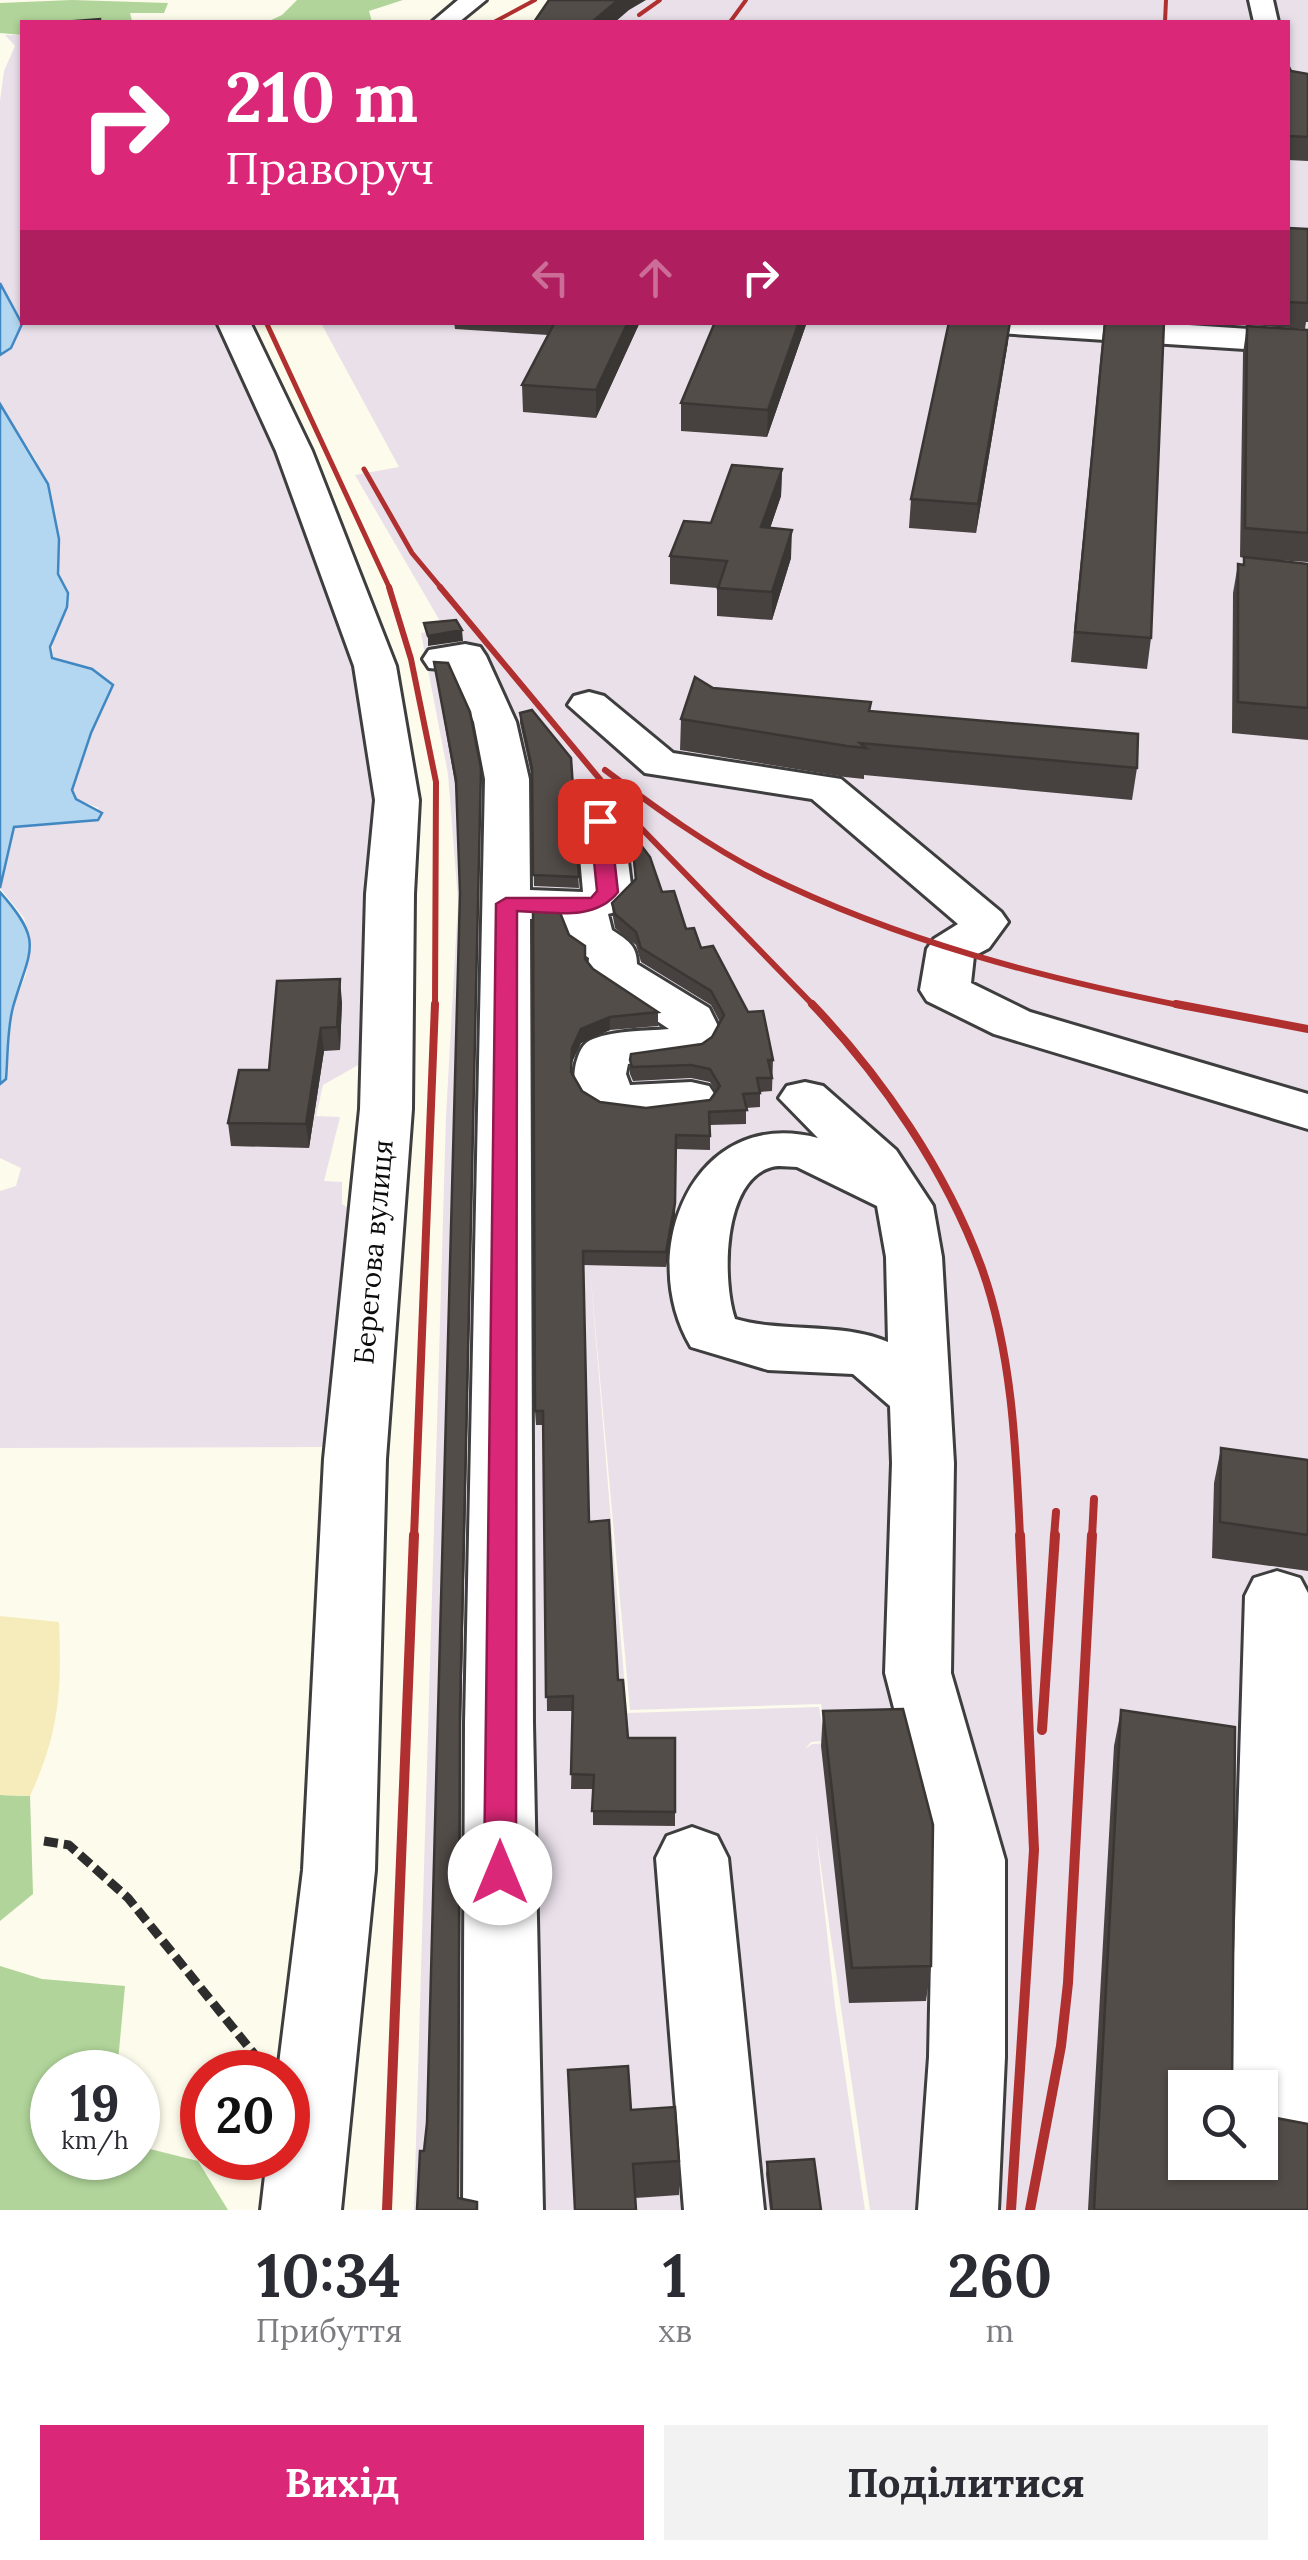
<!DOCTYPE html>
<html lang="uk">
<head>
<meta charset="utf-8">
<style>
  :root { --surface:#fff; --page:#f2f2f3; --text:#2b2b33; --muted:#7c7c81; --accent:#db2777 }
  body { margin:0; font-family:Lora,serif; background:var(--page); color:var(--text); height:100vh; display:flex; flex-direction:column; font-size:38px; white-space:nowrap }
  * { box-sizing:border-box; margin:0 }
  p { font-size:32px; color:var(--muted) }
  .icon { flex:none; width:55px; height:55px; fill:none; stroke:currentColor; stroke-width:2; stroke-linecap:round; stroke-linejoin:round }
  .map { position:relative; height:2210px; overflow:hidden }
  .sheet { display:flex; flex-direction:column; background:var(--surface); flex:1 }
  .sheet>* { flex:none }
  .banner { position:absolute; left:20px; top:20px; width:1270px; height:305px; border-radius:0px; box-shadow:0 2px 8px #0004; background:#db2777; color:#fff; overflow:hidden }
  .buttons { position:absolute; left:1168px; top:2070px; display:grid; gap:20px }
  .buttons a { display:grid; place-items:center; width:110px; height:110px; border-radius:0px; background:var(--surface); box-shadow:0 2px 8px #0004; font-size:50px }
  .speed { position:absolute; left:30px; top:2050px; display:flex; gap:20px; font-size:50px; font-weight:700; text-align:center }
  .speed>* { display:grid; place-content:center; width:130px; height:130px; border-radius:50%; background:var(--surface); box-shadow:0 2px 8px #0004; line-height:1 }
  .speed small { font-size:25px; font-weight:400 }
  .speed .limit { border:15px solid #d22; background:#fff; color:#111 }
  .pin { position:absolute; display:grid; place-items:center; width:85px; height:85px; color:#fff; margin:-42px; border-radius:20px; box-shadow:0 5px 15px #0006 }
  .me { position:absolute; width:110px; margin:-55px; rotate:0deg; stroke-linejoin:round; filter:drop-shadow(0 0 8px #0008) }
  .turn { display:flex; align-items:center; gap:35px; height:210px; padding:0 40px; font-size:45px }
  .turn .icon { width:130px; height:130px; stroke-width:2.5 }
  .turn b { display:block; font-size:70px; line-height:85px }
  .lanes { display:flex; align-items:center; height:95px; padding:0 40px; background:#0003; justify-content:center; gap:50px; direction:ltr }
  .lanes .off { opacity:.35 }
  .eta { display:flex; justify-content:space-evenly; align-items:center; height:170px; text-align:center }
  .eta b { font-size:60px; font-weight:700; line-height:70px }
  .action { display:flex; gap:20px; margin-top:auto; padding:20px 40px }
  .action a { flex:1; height:115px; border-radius:0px; background:var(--accent); color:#fff; font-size:40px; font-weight:700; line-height:115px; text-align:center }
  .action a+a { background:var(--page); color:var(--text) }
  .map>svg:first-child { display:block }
  .industrial { fill:#e9e0ea; fill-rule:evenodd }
  .forest { fill:#b0d499 }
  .sand { fill:#f5ebbb }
  .water { fill:#b4d7f1; stroke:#4188c2; stroke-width:2.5 }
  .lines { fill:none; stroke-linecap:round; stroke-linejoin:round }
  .minor-casing { stroke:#3e3e3e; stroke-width:6 }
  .path { stroke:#2d2d2d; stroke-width:9; stroke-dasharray:14 6; stroke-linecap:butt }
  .minor { fill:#fff; fill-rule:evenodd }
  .rail-far4 { stroke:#b02f2f; stroke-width:4 }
  .rail-far3 { stroke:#b02f2f; stroke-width:5 }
  .rail-far2 { stroke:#b02f2f; stroke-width:6 }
  .rail-far1 { stroke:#b02f2f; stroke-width:8 }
  .rail { stroke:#b02f2f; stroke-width:10 }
  .wall { fill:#47423f }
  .shaded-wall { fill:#3a3633 }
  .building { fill:#534d49; stroke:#3a3633; stroke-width:2.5 }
  .route { fill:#db2777; stroke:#8e194d; stroke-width:2.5 }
  .labels { text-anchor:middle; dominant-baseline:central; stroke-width:10; stroke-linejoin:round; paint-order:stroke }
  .street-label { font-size:28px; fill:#0b0b0b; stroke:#fff }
</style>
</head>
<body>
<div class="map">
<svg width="1308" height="2210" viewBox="0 0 1308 2210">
  <rect width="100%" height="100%" fill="#fdfbeb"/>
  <!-- industrial -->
  <path class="industrial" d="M609,0H1308V2210H870L816,1833L835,2006L865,2210H414L446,1117L458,901L448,774L421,633L456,629L440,621L355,475L399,467L321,323L1288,322V22H561ZM590,1269L630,1710L821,1704L829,1743L812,1744L805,1749L811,1742L825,1741L819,1707L627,1713ZM1185,2088H1260V2162H1185Z
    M5,35H22V322L232,323L331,553L347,654L358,657L381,788L367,1060L323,1085L316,1116L340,1117L324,1181L342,1182V1204L353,1211L334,1447L0,1448V1191L16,1186L21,1168L0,1158V1084L6,1078L12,1010L26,974L30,937L24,918L0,888L14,827L86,822L99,808L76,799L72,790L91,733L113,685L92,669L52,658L53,637L67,607L58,574L59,539L36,460L0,404V355L11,348L0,283V101L4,71L15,46Z"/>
  <!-- forest -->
  <path class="forest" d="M72,0L168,3L164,13H130L132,21L232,22H22V35L0,33V3Z
    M297,0H403L369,11L372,22H267L282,15Z
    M0,1795L30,1796L33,1894L0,1921Z
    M0,1966L42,1979L125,1986L117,2072H52V2158H138V2146L198,2161L228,2210H0Z"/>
  <!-- sand -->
  <path class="sand" d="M0,1616L59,1622C62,1692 59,1732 30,1796L0,1795Z"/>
  <!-- water -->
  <path class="water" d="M0,283L22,324L11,348L0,355Z
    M0,404L48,484L59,539L58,574L68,593L67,607L50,647L52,658L92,669L113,685L91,733L72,790L76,799L102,813L98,820L14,827L0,888Z
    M0,892C45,943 30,948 13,1007C7,1029 8,1056 6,1079L0,1084Z"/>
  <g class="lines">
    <defs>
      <path id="minor" d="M458,0H486L459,22H432Z
        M1249,0H1273L1278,22H1254Z
        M217,322H250L312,451L396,666L419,800L414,894L412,1109L386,1459L375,1870L341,2210H261L267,2158H288V2072H278L303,1870L324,1459L360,1109L366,894L375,800L354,666L276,451Z
        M967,322H1143L1308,333V353L983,332L971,329Z
        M465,644L480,647L486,656L516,722L529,779L530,890L583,892L577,821L584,811L600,807L616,811L623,821L632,893L616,912L608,914L612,930C627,940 637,945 637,964L709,1008L720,1030L709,1049L700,1054L628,1064L626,1074L630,1085L691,1082L709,1086L717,1098L709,1110C671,1120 560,1134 576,1063C579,1053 582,1043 593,1039C616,1030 645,1031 669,1029L596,980L588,970L589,958L573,947L562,920L530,919L533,1723L543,2210H463L465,1723L485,779L474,722L451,670L429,668L423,659L429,650Z
        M589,692L604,696L673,753L841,779L1001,912L1008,922L989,948L974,956L971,983L1030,1012L1308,1094V1129L994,1034L927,1001L920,990L927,949L934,939L958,924L812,799L645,773L568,705L574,696Z
        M805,1082L823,1086L896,1150L933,1206L942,1257L954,1463L951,1673L1005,1860V2057L998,2210H918L929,2057L933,1860L885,1673L892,1463L890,1406L853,1374L768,1370L691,1347C635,1253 693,1105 818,1138L779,1098L787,1086ZM797,1167L877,1206L886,1257L888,1342C842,1322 784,1333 735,1319C722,1281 722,1180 772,1167C779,1165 789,1167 797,1167Z
        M1277,1571L1300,1578L1308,1593V2129L1260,2117V2088L1230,2085L1245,1596L1254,1578Z
        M692,1827L717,1836L728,1858L764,2210H684L656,1858L667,1836Z"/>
    </defs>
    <!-- minor casing -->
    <use href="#minor" class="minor-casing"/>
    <!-- path -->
    <path class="path" d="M44,1841L69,1845L128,1898L259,2060"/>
    <!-- minor -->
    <use href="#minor" class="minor"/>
    <!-- rail-far4 -->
    <path class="rail-far4" d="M639,15L660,0
      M494,22L535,0
      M730,22L746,0
      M1165,22L1166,0"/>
    <!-- rail-far3 -->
    <path class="rail-far3" d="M266,322L390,589
      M364,469L412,553L442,589"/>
    <!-- rail-far2 -->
    <path class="rail-far2" d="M389,587L411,659L436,782L435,1007
      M440,587L638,825L815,1007
      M605,770C656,808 708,846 765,875C899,941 1043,978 1188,1007"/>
    <!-- rail-far1 -->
    <path class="rail-far1" d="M812,1004C882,1077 946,1171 981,1266C1012,1351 1016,1448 1020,1537
      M1176,1004L1308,1029
      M414,1537L435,1004
      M1054,1537L1056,1512
      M1092,1537L1094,1499"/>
    <!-- rail -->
    <path class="rail" d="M1042,1730L1055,1535
      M387,2210L414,1535
      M1011,2210L1034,1850L1020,1535
      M1030,2210L1061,2046L1068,1983L1092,1535"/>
  </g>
  <!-- wall -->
  <path class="wall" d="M1288,65L1291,71L1308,74V161L1288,160Z
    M1288,228L1308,229V322H1306L1305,329L1250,325V322H1288Z
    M454,322H640L596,418L523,412L522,385L548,335L455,329Z
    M807,322L767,437L681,431V403Z
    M1010,322L1008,342L976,533L909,528L911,499Z
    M1104,322L1151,638L1147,669L1071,662Z
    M1247,326L1308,330V562L1260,559L1308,564V740L1232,733L1233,593L1238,564H1243L1244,558L1240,557L1243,353Z
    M782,469L781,496L770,528L791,558L772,620L717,616V588L670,584V556Z
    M434,662L481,779L461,1723L459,2198L417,2210L427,2123L460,893L456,789Z
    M713,688L871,711L1137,768L1132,800L864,775V779L845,777L680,750L681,719Z
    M520,713L571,758L579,888L534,886L532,778L520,723Z
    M631,832L662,892L686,929L701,948L773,1060L772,1091L760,1092V1107L746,1108V1124L710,1125V1150L676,1149L675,1217L666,1267L583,1265L589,1522L628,1738H675V1826L593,1825V1789H571L573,1711H547L544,1425H536L535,1411L569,935L593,969L658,1012V1026L610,1030L581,1043L572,1062V1073L582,1091L600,1102L646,1108L710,1100L716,1092L710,1082L691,1078L633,1081L630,1074V1060L702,1044L712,1037L720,1022L711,1005L641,962L636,945L615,928L613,917L612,903L635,880Z
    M342,1002L340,1050L324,1051L309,1148L231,1146L228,1123L269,1070Z
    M1221,1448L1308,1460V1571L1212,1558L1214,1483Z
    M1121,1710L1185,2162L1308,2210H1088L1114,1746Z
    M823,1711L931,1966L926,2001L849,2003L821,1746Z
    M631,2110L679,2161V2195L635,2198L574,2210Z
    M767,2162L821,2210H770L766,2174Z"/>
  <!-- shaded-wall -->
  <path class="shaded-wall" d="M618,0H646L629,10L615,22H592Z
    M628,322H640L596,418V390Z
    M799,322H807L767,437L768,410Z
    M1010,322L1008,342L976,533L978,504Z
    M782,469L781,496L761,555V527Z
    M792,530L791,558L772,620V592Z
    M462,630L463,641L428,646V636Z
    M481,768L461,1723L459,2210L460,1711Z
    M340,979L342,1002L340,1050L337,1027Z
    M610,1017V1030L581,1043L572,1062V1048L581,1029Z
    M321,1028L324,1051L309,1148L306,1124Z
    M676,1135L675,1217L666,1267V1252Z"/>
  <!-- building -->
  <path class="building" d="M549,0H618L592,22H534Z
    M100,19V22H62Z
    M1288,65L1291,71L1308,74V137L1288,136Z
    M1288,228L1308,229V303L1288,302Z
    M555,322H628L596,390L522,385Z
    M715,322H799L768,410L681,403Z
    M949,322H1010L978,504L911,499Z
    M1105,322H1164L1151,638L1075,632Z
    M1247,326L1308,330V533L1245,528Z
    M732,465L782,469L761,527L792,530L772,592L718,588L727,561L670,556L684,521L711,523Z
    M1244,557L1308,564V708L1238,702V564L1244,565Z
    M456,620L462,630L428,636L424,623Z
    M434,662L448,663L470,712L481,768L460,1711L458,2198L477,2202V2210H417L420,2151H424L427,2123L460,893L456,780Z
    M695,677L713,688L871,702L869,711L1138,734L1137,768L860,743L866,748L847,746L681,719Z
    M532,710L571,758L579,877L533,875L532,768L520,713Z
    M631,832L650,857L662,892L674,891L686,929L694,928L701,948L713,946L748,1012L763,1011L773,1060H768L772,1078H757L760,1093L743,1094L747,1110L709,1112L710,1136L676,1135L675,1203L666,1252L583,1251L589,1522L609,1520L618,1680H623L628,1738H675V1812L592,1811L594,1775L571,1774L573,1696L546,1697L543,1411H535L533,910H559L569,935L585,946V959L593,969L658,1012L610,1017L581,1029L572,1048L571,1072L582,1091L600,1102L646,1108L710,1100L720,1086L710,1069L691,1065L632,1067L630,1060L631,1054L702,1044L712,1037L724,1015L711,991L641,948L636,932L615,914L612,903L636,879Z
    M340,979L337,1027L321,1028L306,1124L228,1123L239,1070H269L277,981Z
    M1221,1448L1308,1460V1535L1220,1522Z
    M903,1709L933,1825L931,1966L852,1968L823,1711Z
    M1121,1710L1235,1727L1232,2088H1185V2162H1260V2115L1308,2124V2210H1094Z
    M628,2066L631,2110L675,2107L679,2161L633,2164L636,2210H575L568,2070Z
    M814,2159L821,2210H772L767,2162Z"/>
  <!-- route -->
  <path class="route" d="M600,815L610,821L618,892C595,922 550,912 517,911L516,1873L511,1882L500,1886L489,1882L484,1873L496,904L506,898H591L597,891L590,821Z"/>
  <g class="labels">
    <!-- street labels -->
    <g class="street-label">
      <text transform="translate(373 1252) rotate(-85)">Берегова вулиця</text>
    </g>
  </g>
</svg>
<div class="buttons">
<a><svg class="icon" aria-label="search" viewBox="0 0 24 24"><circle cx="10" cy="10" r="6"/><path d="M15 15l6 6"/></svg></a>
</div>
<div class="speed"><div>19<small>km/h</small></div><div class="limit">20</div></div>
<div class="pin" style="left:600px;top:821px;background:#d93025"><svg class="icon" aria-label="arrive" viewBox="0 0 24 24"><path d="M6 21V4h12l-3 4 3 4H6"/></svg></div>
<svg class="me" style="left:500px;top:1873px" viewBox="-20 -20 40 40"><circle r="19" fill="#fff"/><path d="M0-13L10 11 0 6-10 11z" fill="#db2777"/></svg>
<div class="banner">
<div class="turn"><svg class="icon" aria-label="right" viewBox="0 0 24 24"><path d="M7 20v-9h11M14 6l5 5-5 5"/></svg><div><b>210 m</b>Праворуч</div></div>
<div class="lanes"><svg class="icon off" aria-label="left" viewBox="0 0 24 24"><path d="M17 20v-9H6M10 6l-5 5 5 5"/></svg><svg class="icon off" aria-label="ahead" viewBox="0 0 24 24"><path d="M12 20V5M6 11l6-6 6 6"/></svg><svg class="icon" aria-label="right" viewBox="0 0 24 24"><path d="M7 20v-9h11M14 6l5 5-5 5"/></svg></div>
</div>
</div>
<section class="sheet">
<div class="eta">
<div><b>10:34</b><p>Прибуття</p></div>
<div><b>1</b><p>хв</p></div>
<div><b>260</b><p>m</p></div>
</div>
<div class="action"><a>Вихід</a><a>Поділитися</a></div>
</section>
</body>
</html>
